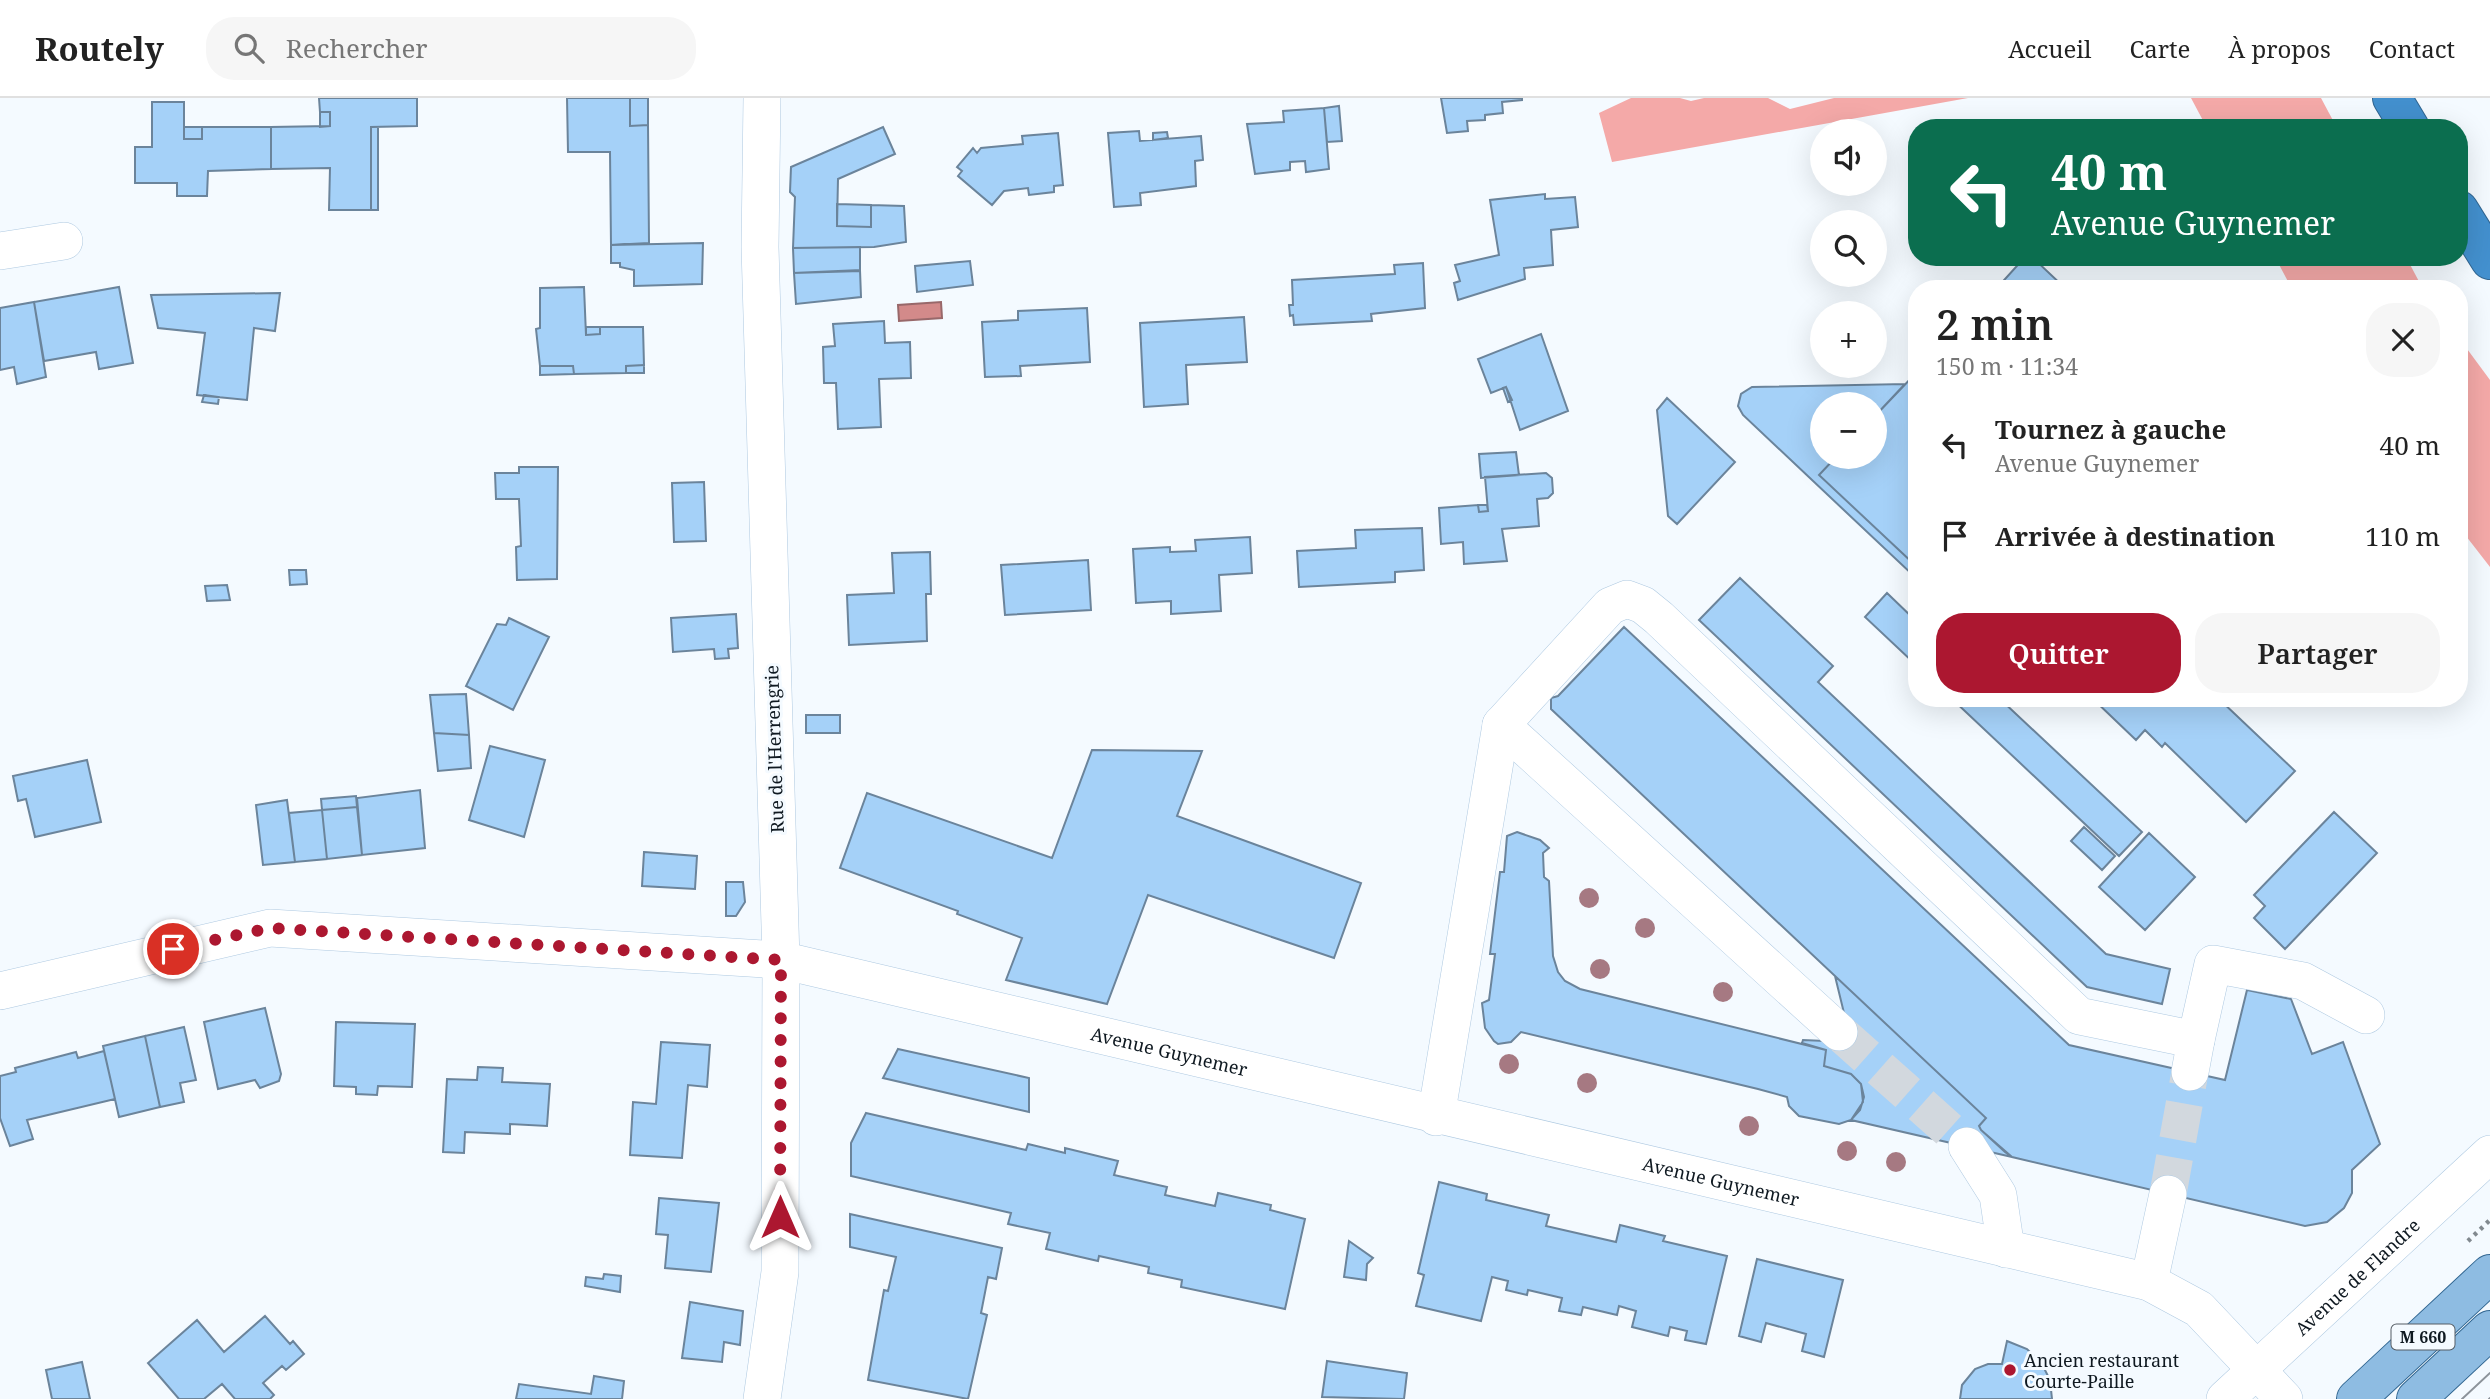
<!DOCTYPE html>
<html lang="fr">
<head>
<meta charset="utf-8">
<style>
  :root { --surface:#fff; --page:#f6f6f6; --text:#222; --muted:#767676; --line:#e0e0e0; --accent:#ac1730 }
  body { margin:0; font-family:"Noto Serif",serif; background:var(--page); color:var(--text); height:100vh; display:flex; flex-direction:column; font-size:26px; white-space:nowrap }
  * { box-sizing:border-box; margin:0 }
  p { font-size:23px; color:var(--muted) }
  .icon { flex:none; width:38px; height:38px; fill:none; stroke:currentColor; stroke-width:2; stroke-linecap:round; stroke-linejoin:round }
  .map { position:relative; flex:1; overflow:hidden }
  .details { position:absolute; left:1908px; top:182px; width:560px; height:427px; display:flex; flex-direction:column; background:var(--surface); border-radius:28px; box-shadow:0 7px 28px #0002 }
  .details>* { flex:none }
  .hud { position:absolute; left:1908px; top:21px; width:560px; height:147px; border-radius:28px; box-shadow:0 7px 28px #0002; background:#0b6e4f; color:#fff; overflow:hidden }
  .buttons { position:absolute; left:1810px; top:21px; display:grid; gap:14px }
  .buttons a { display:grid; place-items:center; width:77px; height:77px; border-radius:50%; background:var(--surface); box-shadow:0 7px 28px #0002; font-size:35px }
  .pin { position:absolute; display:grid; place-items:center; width:60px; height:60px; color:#fff; margin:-30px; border:4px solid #fff; border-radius:50%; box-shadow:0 2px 7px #0007 }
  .me { position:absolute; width:77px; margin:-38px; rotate:0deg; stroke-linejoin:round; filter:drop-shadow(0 0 5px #0008) }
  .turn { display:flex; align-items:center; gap:24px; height:147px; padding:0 28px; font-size:32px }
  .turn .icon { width:91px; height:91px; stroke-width:2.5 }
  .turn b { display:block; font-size:49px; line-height:60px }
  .round { display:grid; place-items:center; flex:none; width:74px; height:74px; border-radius:28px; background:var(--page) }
  .head { display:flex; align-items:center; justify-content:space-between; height:119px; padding:0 28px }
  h1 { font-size:42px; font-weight:600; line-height:52px }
  .button { display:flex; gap:14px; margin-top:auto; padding:14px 28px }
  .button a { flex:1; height:80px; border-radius:28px; background:var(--accent); color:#fff; font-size:28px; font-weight:600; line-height:80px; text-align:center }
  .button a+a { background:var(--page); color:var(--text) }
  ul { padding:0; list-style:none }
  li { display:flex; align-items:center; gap:21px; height:91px; padding:0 28px }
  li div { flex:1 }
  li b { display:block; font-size:26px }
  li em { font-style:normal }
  header { display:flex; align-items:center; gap:42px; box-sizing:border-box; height:98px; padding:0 35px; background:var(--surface); border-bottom:2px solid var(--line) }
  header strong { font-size:33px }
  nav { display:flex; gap:38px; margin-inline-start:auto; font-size:24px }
  .search { width:490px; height:63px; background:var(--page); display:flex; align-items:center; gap:18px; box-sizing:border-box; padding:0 24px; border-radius:28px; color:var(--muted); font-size:26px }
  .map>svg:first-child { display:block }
  .forest { fill:#f4a9a8 }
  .water { fill:#d38a8a; stroke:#98686a; stroke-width:2 }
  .building { fill:#a5d1f8; stroke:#6b849b; stroke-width:2 }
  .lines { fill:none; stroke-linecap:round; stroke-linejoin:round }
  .minor-tunnel { stroke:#d2d8de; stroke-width:37; stroke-dasharray:37 18; stroke-linecap:butt }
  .minor-casing { stroke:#aec9e1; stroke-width:38 }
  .major-casing { stroke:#316691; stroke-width:40 }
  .highway-casing { stroke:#316691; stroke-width:40 }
  .path { stroke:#81898f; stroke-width:4.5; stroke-dasharray:3.5 5; stroke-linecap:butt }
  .minor { stroke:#fff; stroke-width:37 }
  .major { stroke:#8ebce2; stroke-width:38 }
  .highway { stroke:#4390ce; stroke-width:38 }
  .tram { stroke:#8d949b; stroke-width:2 }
  .tree { fill:#a67982 }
  .route { stroke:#ac1730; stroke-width:12; stroke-dasharray:0 21.6 }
  .poi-dot { fill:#ac1730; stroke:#f4faff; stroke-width:2.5 }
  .labels { text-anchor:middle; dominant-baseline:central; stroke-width:6; stroke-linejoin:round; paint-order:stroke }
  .shield { fill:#f4faff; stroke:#545c64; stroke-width:2 }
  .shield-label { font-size:16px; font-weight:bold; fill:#0f1921 }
  .street-label { font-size:18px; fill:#0f1921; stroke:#f4faff }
  .poi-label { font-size:18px; fill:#0f1921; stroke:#f4faff; text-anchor:start }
</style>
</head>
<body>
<header>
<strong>Routely</strong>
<div class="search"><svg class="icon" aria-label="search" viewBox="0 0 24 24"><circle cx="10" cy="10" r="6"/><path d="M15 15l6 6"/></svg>Rechercher</div>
<nav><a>Accueil</a><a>Carte</a><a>À propos</a><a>Contact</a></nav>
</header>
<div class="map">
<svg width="2490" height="1301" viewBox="0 0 2490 1301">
  <rect width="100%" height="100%" fill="#f4faff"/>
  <!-- forest -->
  <path class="forest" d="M1631,0H1680L1691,3L1704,0H1768L1790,11L1834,0H1968L1612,64L1599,15Z
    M2191,0H2321L2337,30H2207Z
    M2275,159H2406L2423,191H2292Z
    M2459,240L2490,282V469L2459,429Z"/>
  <!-- water -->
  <path class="water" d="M941,204L942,220L899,223L898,207Z"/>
  <!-- building -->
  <path class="building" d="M319,0H417V28L371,29V112H329L330,70L271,71V29L330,28V14H320Z
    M567,0H630V28L648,27L649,145L611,147L610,54H568Z
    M630,0H648V27L630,28Z
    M1441,0H1522V2L1502,4L1503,15L1485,17V22L1467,23L1468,33L1447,35Z
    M152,4H184V41H202V29H271V71L208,73L207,98H177V85H135V49H152Z
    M1339,8L1342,43L1327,44L1324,10Z
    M1324,10L1329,71L1306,74L1305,63L1290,64V72L1255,76L1247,26L1284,24L1283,13Z
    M320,14H330V28L320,29Z
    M184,29H202V41H184Z
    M371,29H378V112H371Z
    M883,29L895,56L838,81L837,128L871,129V107L904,108L906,144L874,149L793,150L795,99L790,94L791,69Z
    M1139,33L1140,43L1201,38L1203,62L1195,63L1196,88L1140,95L1141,107L1114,109L1108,35Z
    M1167,34L1168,40L1153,42V35Z
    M1058,35L1063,87L1054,88V94L1029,97L1028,90L1004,93L992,107L958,78L962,73L957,69L973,50L977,55L981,50L1023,46L1022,38Z
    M1545,96V101L1575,99L1578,129L1551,132L1553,167L1524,170L1525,181L1458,202L1454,185L1460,183L1455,167L1499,157L1490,102Z
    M837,106L871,107V129L837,128Z
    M703,145L702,186L634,188V172L620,169V165H611V147Z
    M860,149V173L794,175L793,150Z
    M2025,159H2032L2066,191H1996Z
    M970,163L973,187L917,194L915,168Z
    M1423,165L1425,210L1371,216L1372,223L1294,227L1293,217L1290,218L1289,207H1293L1292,182L1395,176L1394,167Z
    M860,172L861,199L796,206L794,175Z
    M119,189L133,265L99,271L96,254L44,263L34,204Z
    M584,189L586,237L600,236V229H643L644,267L626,268V275L574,276L573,268H540L536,231L540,230V190Z
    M280,195L275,233L254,230L247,302L197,297L205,235L158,230L151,197Z
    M34,204L46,279L17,286L14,269L0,272V210Z
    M1087,210L1090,264L1020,268L1021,278L985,279L982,224L1018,222V213Z
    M1244,219L1247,264L1186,267L1188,306L1144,309L1140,225Z
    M884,223L885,245L910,244L911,280L879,281L881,329L838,331L836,285H824L823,249L835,248L833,226Z
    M586,229H600V236L586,237Z
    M1541,236L1568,313L1520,332L1506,289L1491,295L1478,261Z
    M644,267V275H626V268Z
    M540,268H573L574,276L540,277Z
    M1916,275V468L1819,377L1836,359H1874V319Z
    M1905,286L1874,319V306H1822V359H1836L1819,377L1916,468V480L1743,317L1738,308L1741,296L1752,289Z
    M1506,289L1512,302L1508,304L1503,290Z
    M204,297L219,299L218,306L202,304Z
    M1667,300L1735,364L1677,426L1668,418L1657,312Z
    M1516,354L1519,377L1481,380L1479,356Z
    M519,369H558L557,481L517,482L516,449L521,448L519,401H496L495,375H519Z
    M1546,375L1552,380L1553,395L1548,400L1537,401L1539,428L1502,431L1507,463L1464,466L1463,444L1441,446L1439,410L1478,407L1479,414L1488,413L1485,379Z
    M704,384L706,443L674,444L672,385Z
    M1478,407H1487L1488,413L1479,414Z
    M1422,430L1424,472L1395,474V484L1299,489L1297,453L1356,450L1355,432Z
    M1250,439L1252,475L1219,477L1221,513L1171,516V503L1136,505L1133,451L1170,449V454L1196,453L1195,442Z
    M930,454L931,496H926L927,543L849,547L847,497L894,495L892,455Z
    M1088,462L1091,512L1005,517L1001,467Z
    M289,472H306L307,486L290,487Z
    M1740,480L1833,568L1818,584L2106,856L2170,871L2162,906L2087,889L1699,522Z
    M227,487L230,502L207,503L205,488Z
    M1887,495L1916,523V567L1865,519Z
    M736,516L738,550L728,551L729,560L715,561L714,551L673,554L671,520Z
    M509,520L549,539L513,612L466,588L497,526L506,527Z
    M1624,529L2069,947L2225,982L2247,892L2291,901L2312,956L2343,944L2380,1046L2352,1072V1095L2344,1110L2327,1124L2305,1128L2012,1059L2005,1054L1981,1032L1979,1028L1986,1020L1551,611V600L1558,598Z
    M466,596L469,637L434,635L430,597Z
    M1951,600H1999L2142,734L2119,758Z
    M2092,600H2218L2295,673L2246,724L2165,645L2162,649L2145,632L2136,642Z
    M806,617H840V635H806Z
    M434,635L469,637L471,670L438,673Z
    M490,648L545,662L524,739L469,722Z
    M1092,652L1202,653L1177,718L1361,785L1334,860L1148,797L1107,906L1006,882L1022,840L957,816L958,813L840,770L867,695L1052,760Z
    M87,662L101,724L35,739L26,701L18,703L13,678Z
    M420,692L425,750L362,757L357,700Z
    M356,698L357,709L322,712L321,701Z
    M287,702L295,764L263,767L256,707Z
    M357,709L362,757L327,761L322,712Z
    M322,712L327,761L295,764L289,715Z
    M2334,714L2377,755L2285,851L2254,820L2265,808L2254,797Z
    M2084,729L2115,758L2102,772L2071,743Z
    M1517,734L1540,742L1549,750L1543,755L1544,779L1549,783L1553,858L1558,874L1565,883L1580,891L1826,952L1824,968L1851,976L1861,986L1864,999L1860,1012L1851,1022L1839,1026L1799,1018L1789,1008L1787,999L1758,991L1521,934L1511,944L1498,946L1494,943L1485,930L1482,905L1489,902L1495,856H1490L1500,774H1504L1507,738Z
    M2149,735L2195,779L2145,832L2099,789Z
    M644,754L697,758L695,791L642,788Z
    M726,784H743L745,804L736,818H726Z
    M1835,878L1986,1020L1979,1028L1981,1032L2012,1059L1851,1022L1863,1004L1861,986L1851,976L1824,968L1826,952L1802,945L1803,942L1825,943L1844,915Z
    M265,910L281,976L279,983L260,990L255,982L218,991L204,924Z
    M336,924L415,926L412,989L378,988L377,997L356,996V989L334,988Z
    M184,929L196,982L180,985L184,1004L160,1009L145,938Z
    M145,938L160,1009L119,1019L103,948Z
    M661,944L710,947L707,989L688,987L682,1060L630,1057L633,1004L656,1006Z
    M898,951L1029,980V1014L883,980Z
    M104,953L115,1001L27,1022L33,1041L10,1048L0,1020V978L16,974L15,970L76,954L78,960Z
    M478,969L503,970L502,984L550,986L547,1028L510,1026V1036L465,1034L464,1055L443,1054L447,981L477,982Z
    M866,1015L1026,1052L1028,1046L1065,1055V1050L1118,1063L1114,1077L1167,1089L1165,1097L1215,1108L1218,1095L1271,1107L1270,1112L1305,1121L1285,1211L1181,1189L1182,1182L1148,1175L1149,1169L1099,1158L1098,1163L1046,1151L1050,1135L1008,1126L1011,1115L851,1078V1045Z
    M1439,1084L1487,1096L1486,1102L1549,1117L1546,1128L1616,1144L1620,1127L1665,1138L1663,1143L1727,1158L1706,1246L1685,1242L1687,1233L1670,1229L1668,1238L1632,1229L1636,1213L1619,1208L1617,1217L1583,1209L1581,1217L1559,1213L1562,1200L1528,1192L1527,1197L1506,1192L1508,1183L1492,1179L1481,1223L1416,1208L1424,1177L1418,1175Z
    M659,1100L719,1105L711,1174L665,1170L668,1137L656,1136Z
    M850,1116L1002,1150L996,1181L988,1179L981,1215L987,1217L968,1301L868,1282L884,1192L888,1193L896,1159L850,1149Z
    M1349,1143L1373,1160L1367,1166L1366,1182L1344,1179Z
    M1757,1161L1843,1182L1824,1259L1802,1253L1806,1236L1766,1225L1761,1244L1739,1238Z
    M604,1176L621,1178L620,1194L585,1188L586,1179L603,1181Z
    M690,1204L743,1213L740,1247L724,1244L722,1264L682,1260Z
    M265,1218L290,1246L293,1243L304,1256L286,1272L282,1268L263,1285L274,1297L270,1301H235L222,1286L204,1301H179L148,1265L197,1222L224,1254Z
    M2007,1243L2027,1251L2042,1266L2050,1282L2052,1301H1960L1962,1287L1975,1271L1988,1266H2002Z
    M1327,1263L1407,1275L1404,1301L1322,1299Z
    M82,1264L90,1301H52L46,1272Z
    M594,1278L624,1283L622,1301H516L519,1286L591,1296Z"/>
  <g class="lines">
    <!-- minor-tunnel -->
    <path class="minor-tunnel" d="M1839,934L1967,1048
      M2168,1096L2190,974"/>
    <defs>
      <g id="minor">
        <path d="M0,153L64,143"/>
        <path d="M1501,627L1839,934"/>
        <path id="s1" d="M0,893L270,830L781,862L2149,1184L2199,1211L2284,1301"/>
        <path d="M2190,974L2196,942"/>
        <path d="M1436,1019L1501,627L1610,508L1627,501L1643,507L1659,520L2079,918L2196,942L2213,866L2303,883L2366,917"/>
        <path d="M1967,1048L1998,1097L2006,1151"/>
        <path d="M2149,1184L2168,1096"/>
        <path d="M762,1301L780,1174L781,862L760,149L762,0"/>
        <path id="s2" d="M2225,1301L2490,1056"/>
      </g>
      <path id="major" d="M2356,1301L2490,1176
        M2416,1301L2490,1232"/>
      <path id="highway" d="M2392,0L2410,30
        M2459,112L2490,162"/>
    </defs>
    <!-- minor casing -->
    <use href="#minor" class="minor-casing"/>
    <!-- major casing -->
    <use href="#major" class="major-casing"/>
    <!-- highway casing -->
    <use href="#highway" class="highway-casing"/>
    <!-- path -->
    <path class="path" d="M2468,1143L2490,1122"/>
    <!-- minor -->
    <use href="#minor" class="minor"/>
    <!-- major -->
    <use href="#major" class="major"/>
    <!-- highway -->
    <use href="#highway" class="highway"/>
    <!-- tram -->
    <path class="tram" d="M2462,1301L2490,1275
      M2489,1301L2490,1300"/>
  </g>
  <!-- trees -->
  <g class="tree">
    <circle cx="1589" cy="800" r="10"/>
    <circle cx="1645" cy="830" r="10"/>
    <circle cx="1600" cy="871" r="10"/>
    <circle cx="1723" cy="894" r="10"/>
    <circle cx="1509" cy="966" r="10"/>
    <circle cx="1587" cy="985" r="10"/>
    <circle cx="1749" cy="1028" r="10"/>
    <circle cx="1847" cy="1053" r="10"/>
    <circle cx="1896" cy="1064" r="10"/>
  </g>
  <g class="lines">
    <!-- route -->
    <path class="route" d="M173,851L270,830L781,862L780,1119"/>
  </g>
  <!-- markers -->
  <circle class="poi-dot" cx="2010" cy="1272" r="7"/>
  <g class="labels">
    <!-- shield labels -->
    <rect class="shield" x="2391.5" y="1226.5" width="63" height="25" rx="5"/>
    <g class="shield-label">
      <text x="2423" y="1239">M 660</text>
    </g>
    <!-- street labels -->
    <g class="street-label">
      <text transform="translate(774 651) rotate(-92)">Rue de l'Herrengrie</text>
      <text stroke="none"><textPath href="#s1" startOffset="1188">Avenue Guynemer</textPath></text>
      <text stroke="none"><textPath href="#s1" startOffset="1755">Avenue Guynemer</textPath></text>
      <text stroke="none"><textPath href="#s2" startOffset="180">Avenue de Flandre</textPath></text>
    </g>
    <!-- poi labels -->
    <g class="poi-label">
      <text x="2024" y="1262">Ancien restaurant<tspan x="2024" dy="21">Courte-Paille</tspan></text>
    </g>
  </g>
</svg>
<div class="buttons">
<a><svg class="icon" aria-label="sound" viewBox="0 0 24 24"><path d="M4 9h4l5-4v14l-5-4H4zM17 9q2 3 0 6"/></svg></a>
<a><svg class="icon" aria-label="search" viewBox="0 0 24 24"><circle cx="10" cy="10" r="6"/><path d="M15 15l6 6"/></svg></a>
<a>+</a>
<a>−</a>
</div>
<div class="pin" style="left:173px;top:851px;background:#d93025"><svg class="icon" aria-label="arrive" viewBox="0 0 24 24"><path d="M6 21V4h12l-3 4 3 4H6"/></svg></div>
<svg class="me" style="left:780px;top:1119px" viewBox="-20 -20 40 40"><path d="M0-17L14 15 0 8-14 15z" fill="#ac1730" stroke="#fff" stroke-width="4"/></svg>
<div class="hud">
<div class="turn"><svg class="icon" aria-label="left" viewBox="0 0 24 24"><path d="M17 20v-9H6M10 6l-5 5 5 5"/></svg><div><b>40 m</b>Avenue Guynemer</div></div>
</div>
<section class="details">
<div class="head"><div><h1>2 min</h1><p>150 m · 11:34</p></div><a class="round"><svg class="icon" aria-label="close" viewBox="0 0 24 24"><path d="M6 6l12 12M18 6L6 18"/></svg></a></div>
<ul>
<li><svg class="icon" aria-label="left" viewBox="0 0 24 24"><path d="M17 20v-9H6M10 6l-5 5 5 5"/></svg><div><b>Tournez à gauche</b><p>Avenue Guynemer</p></div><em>40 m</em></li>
<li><svg class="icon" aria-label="arrive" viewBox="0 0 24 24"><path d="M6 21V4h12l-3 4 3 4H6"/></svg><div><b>Arrivée à destination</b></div><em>110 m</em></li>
</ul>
<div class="button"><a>Quitter</a><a>Partager</a></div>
</section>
</div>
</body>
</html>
